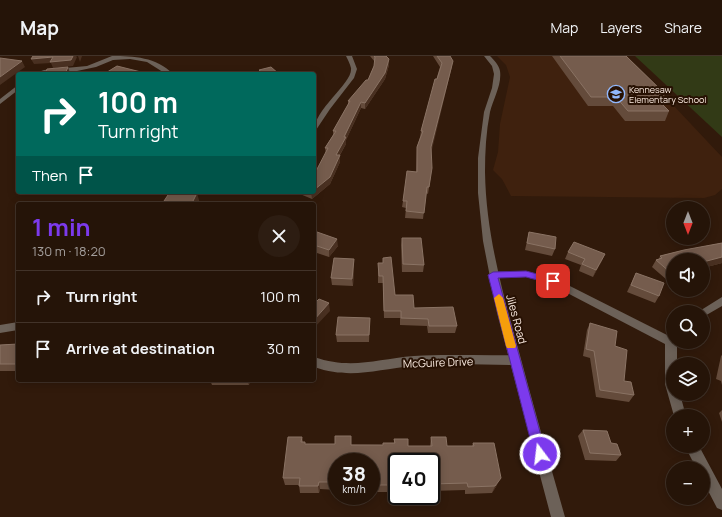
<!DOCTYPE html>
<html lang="en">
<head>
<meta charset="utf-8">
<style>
  :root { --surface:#251408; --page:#2d1d12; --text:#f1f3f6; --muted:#a39e9c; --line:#423329; --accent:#7c3aed }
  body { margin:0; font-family:Manrope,sans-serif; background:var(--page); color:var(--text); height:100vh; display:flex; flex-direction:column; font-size:15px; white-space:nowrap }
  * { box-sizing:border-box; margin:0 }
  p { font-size:13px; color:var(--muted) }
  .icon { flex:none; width:22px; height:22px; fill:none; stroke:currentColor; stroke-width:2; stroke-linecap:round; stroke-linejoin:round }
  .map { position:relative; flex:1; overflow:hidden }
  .panel { position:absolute; left:16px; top:146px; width:300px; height:180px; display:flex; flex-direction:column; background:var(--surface); border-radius:4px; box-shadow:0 2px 10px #0003,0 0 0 1px var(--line) }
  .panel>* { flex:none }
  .guide { position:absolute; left:16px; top:16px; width:300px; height:122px; border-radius:4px; box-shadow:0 2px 10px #0003,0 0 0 1px var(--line); background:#00695c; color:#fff; overflow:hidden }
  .needle { width:26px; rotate:180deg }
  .controls { position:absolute; left:666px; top:145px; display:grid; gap:8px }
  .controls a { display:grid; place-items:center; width:44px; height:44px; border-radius:50%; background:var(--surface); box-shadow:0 2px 10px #0003,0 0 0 1px var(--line); font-size:20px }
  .speed { position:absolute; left:328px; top:397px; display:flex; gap:8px; font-size:20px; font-weight:700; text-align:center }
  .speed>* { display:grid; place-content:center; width:52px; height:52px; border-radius:50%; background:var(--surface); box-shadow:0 2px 10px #0003,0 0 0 1px var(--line); line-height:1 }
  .speed small { font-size:10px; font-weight:400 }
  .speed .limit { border:2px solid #111; border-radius:6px; background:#fff; color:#111 }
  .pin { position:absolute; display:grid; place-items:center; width:34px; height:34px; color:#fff; margin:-17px; border-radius:8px; box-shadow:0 2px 6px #0006 }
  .me { position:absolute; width:44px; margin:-22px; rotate:345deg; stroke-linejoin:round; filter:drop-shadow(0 0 3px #0008) }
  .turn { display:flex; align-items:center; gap:14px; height:84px; padding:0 16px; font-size:18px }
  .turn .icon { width:52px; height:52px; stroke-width:2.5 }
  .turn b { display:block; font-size:28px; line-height:34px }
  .then { display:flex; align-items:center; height:38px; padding:0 16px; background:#0003; gap:8px; font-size:15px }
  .round { display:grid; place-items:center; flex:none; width:42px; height:42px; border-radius:21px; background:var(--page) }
  .headline { display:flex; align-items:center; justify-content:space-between; height:68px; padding:0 16px }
  h1 { font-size:24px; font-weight:700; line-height:30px; color:var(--accent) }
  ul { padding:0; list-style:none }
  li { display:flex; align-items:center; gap:12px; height:52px; padding:0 16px; border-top:1px solid var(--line) }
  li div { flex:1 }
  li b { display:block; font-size:15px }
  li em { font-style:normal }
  header { display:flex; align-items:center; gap:24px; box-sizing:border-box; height:56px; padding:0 20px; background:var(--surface); border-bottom:1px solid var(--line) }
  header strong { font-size:19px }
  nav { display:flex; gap:22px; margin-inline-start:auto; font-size:14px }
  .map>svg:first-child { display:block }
  .built { fill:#3f210e }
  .green { fill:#323a16 }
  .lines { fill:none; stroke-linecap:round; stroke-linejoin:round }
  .minor { fill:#6c6158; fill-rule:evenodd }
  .tertiary { fill:#6c6158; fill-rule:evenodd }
  .wall { fill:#644b3b }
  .shaded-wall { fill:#493021 }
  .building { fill:#755c4d; stroke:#8a7364 }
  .route { fill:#7c3aed; stroke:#51269a }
  .slow { fill:#f59e0b }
  .labels { text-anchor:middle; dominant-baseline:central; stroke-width:4; stroke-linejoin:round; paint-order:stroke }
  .far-poi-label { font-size:9px; fill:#fbebe1; stroke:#271103; text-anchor:start }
  .street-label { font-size:11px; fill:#fbebe1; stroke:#271103 }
</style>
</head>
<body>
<header>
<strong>Map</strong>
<nav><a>Map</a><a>Layers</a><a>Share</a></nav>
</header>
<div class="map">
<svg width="722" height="461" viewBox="0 0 722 461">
  <rect width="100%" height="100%" fill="#311a0b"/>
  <!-- built -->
  <path class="built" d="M497,0H627L722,101V133L715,139L704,142L511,140L502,123L493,114L498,96L500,68L510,21L506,9Z"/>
  <!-- green -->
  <path class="green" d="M635,0H722V81Z"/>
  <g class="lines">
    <!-- minor -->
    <path class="minor" d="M112,0C134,0 156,1 173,18H166L147,6L130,3L113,4L96,11L77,15L33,18L44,14L87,10Z
      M346,0H352L357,13L354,22L330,53L316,74L314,75C314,53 353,27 351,12C350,8 348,4 346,0Z
      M18,29V34L0,48V43Z
      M526,215L556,223L669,280L673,279V286H677V308H673V338H680L686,360H674L665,328V288L550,228L526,221L493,222L488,219L493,216Z
      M722,241V250L703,261V256H698Z
      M18,266V274L0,277V269Z
      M515,299L519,301L521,304L519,307L515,309C482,309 447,307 414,310C376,313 352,324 314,311V301C352,314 376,303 414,300C447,298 482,300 515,299Z
      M685,390H699L722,433V454L717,452L703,425V412H696Z"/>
    <!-- tertiary -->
    <path class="tertiary" d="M484,0H490C494,4 499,9 500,15C502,29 493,43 490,56C486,76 485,96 485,116C486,177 502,234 518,292C533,348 549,405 565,461H551L497,257L483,185L478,137V102L484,56L492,32L494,18L492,10Z"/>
  </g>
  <!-- wall -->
  <path class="wall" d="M370,0H386L389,9L385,23L365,53L361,52L346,84V88L340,99V106L330,128L312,143L300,138L299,136H314L315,119L326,98L325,92L333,79V75L348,49V45L368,24L374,10L375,6Z
    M433,0H450L452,10L431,94V119L428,138L426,137L423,163L405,162L406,152L402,151L403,145L416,116L417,91L420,81L421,75L440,11Z
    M552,0H626L665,38L661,47L669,55L665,65H625L613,50H588Z
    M259,14L279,18H260Z
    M199,144L197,148H165L164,145Z
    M529,176L555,193L552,200L525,194Z
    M314,180L338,190L329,201L314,196Z
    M402,182L424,209L423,216H402L401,189Z
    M722,187V207L703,212V204H673V222L667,224L652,211L656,204L659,203L660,200L684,194Z
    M568,196L605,198L593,221L579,215L581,209L565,203Z
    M383,202L395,239L414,252L457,270L455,277H428L427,270L400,269V262H384L383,227H378V207H383Z
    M354,203V210L353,230L332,229L331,222Z
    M636,217L659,240L655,247L627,236Z
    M370,262L369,286H337L336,279Z
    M590,267L615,290L624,325L634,339L629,346L596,341L590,302L583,300L587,274Z
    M18,288V315H0V289Z
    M722,299V329L721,325L716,323L721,300Z
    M210,324H250L249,329H212Z
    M722,354V366L719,357Z
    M583,374L611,387L621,399L616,405L585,404L578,380Z
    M302,381L303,386L305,388L383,389L394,387V383L408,390H430L431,381L447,390H472L473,387L497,429L492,437L465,438V434L431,435V406H397V432H393V436H371V406H337V434L320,433L319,437H300L299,429H285L283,422Z"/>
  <!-- shaded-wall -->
  <path class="shaded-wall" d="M73,0H76L77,1L73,10L53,12L51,7L34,8L31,3L53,1Z
    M78,0H82L80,6Z
    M389,3V9L385,23L365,53V47Z
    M22,5L25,11L0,29V21Z
    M453,5L452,10L431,98V91Z
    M68,11L70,17V18H65Z
    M316,27L317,33L314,37V30Z
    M361,46V52L346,84V88L336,105V99Z
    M340,99V106L330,128L312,143L311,136H314V134Z
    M197,137L199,144L197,148H192V147Z
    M337,183L338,190L329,201V194Z
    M605,198L602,205L593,221L596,214Z
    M722,201V207L703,212V206Z
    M354,203V210L353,230L352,223Z
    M673,216V222L667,224L671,217Z
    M329,247L330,255L314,272V264Z
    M247,324H250L249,329Z
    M501,422L497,429L492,437L495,430Z
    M319,426L320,433L319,437L318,430Z"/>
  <!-- building -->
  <path class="building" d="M33,0H73L71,4L50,6L53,1L31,3Z
    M374,0H386L389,3L385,17L365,47L361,46L344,81H346L336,99H340L330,121L314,134V119L328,92H325L336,75H333L350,45H348L366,24H368L374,10L375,1Z
    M437,0H450L453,5L431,91L432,112L429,131H427L424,157L406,155L407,145H403L407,115L417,116V91L423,75H421L435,23H437L442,7Z
    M560,0H626L665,38H659L661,41H655L669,55H628L616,41H591Z
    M0,2L22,5L0,21Z
    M117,10L149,18H104Z
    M68,11L65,18H45L47,13Z
    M271,11L279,18H264L259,14Z
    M314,25L316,27L314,30Z
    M170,136H183L197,137L192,147L164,145Z
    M317,176L337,183L329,194L314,189V180Z
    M529,176L556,181L555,193L527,187Z
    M402,182H421L424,209L403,208Z
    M574,186L605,198L596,214L582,208L585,203L568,196Z
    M722,187V201L703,206V204H673V216L671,217L656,204L662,202L660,200L684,194Z
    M391,201L395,239H413L414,252L453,251L457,270H429L428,263L401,262V255H384L383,220H379L378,207H383V202Z
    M334,202L354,203L352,223L331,222Z
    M636,217L664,227L659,240L631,229Z
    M319,243L329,247L314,264V248Z
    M338,261L370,262L369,279H336Z
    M590,267L617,275L615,290L627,294L624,325L631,326L634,339L600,334L594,295L586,293Z
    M18,288V308H0V289Z
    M583,374L607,375L611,387L617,388L621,399L590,397Z
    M335,380H351V389H383V387H395L394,383H408V390H432L431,381H446L447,390H474L473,387H494L501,422L495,430L468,431L467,427L431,428V406H397V425H393V429H371V406H337V426H319L318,430H299L300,422H283L288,381H302L301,386H305V388H335Z"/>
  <!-- route -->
  <path class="route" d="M526,215L556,223L557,225L553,228L526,221L498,222L546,398L544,402L540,404L536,402L534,398L488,219L493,216Z"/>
  <!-- slow -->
  <path class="slow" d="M499,238L503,242L516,290L515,292H507L506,290L494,242Z"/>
  <!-- icons -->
  <defs>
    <symbol id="school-ring" viewBox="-11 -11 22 22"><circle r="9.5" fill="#271103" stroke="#91b8fd" stroke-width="1.5"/><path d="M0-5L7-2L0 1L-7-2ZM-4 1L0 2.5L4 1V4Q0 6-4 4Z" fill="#91b8fd"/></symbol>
  </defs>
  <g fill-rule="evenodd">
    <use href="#school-ring" x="606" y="28" width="20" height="20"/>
  </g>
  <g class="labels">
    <!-- far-poi labels -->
    <g class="far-poi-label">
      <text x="629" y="33">Kennesaw<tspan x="629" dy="10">Elementary School</tspan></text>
    </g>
    <!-- street labels -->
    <g class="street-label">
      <text transform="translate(517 263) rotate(75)">Jiles Road</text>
      <text transform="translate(438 306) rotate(-2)">McGuire Drive</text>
    </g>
  </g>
</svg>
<div class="controls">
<a><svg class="needle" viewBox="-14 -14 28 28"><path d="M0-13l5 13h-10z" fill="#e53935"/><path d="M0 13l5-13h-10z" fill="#a39e9c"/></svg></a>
<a><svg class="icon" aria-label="sound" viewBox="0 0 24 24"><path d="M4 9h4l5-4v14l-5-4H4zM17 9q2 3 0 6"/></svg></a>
<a><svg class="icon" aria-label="search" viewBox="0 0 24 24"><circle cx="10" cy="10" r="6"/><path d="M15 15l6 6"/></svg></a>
<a><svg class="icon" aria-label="layers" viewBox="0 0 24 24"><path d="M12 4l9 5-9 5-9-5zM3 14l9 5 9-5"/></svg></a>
<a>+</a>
<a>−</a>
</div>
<div class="speed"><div>38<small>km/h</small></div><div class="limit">40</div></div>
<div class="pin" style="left:553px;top:225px;background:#d93025"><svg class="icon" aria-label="arrive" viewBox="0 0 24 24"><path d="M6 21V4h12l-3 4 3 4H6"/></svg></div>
<svg class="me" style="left:540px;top:398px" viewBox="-20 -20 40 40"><circle r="17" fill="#7c3aed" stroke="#fff" stroke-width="3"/><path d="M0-11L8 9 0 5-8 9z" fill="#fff"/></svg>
<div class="guide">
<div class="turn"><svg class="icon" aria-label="right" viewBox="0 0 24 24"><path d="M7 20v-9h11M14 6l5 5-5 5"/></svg><div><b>100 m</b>Turn right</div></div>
<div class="then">Then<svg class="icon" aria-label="arrive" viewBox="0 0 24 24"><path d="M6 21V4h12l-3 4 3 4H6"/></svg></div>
</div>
<section class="panel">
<div class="headline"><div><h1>1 min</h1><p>130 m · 18:20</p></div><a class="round"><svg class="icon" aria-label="close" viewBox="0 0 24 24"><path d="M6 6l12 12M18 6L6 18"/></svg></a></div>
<ul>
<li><svg class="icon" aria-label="right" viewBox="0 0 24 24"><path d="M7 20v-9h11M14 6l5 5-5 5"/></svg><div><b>Turn right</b></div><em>100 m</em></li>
<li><svg class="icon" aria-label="arrive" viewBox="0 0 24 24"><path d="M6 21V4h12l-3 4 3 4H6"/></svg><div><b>Arrive at destination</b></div><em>30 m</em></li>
</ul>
</section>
</div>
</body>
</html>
